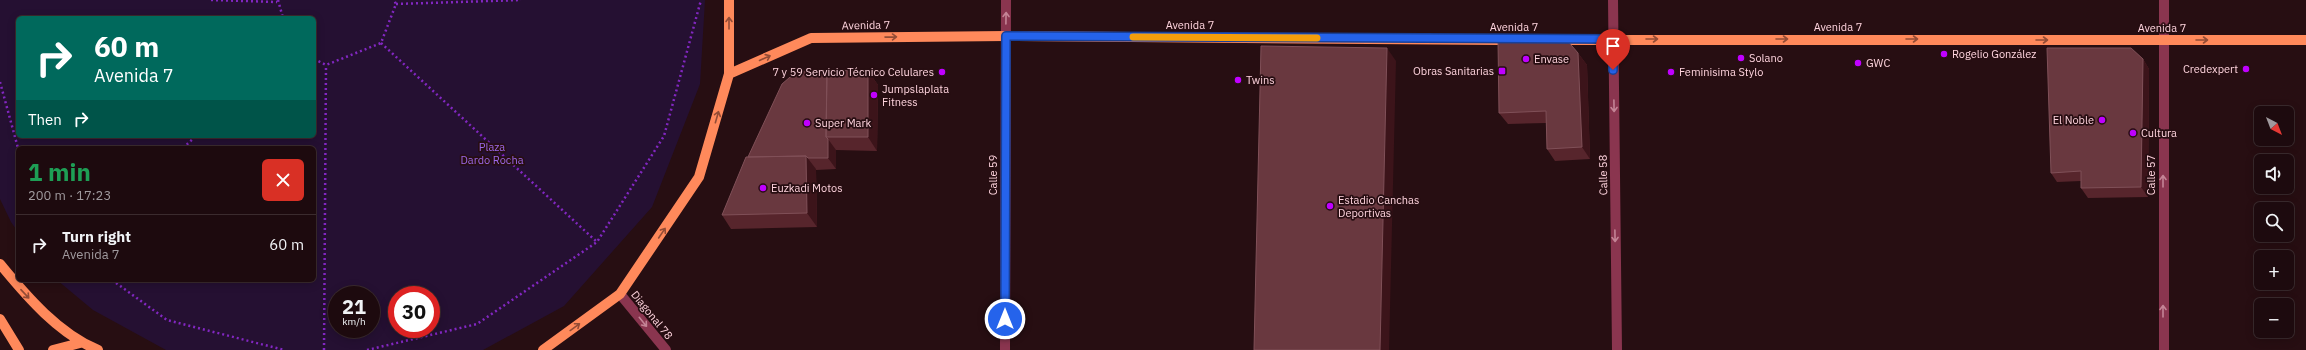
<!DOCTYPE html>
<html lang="en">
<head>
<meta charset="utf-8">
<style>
  :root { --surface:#1d0a0e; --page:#2a181c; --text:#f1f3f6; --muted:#a09a9e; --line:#3b2b2e }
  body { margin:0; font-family:"IBM Plex Sans",sans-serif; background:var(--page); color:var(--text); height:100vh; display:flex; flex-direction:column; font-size:15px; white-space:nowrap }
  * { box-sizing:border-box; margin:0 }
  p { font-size:13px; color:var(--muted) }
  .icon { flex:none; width:22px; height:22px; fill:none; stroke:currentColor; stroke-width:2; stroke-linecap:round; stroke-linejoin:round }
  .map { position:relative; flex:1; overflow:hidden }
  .side { position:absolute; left:16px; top:146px; width:300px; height:136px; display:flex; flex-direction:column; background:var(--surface); border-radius:6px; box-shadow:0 2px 10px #0003,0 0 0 1px var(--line) }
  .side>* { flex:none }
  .banner { position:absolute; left:16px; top:16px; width:300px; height:122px; border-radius:6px; box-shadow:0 2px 10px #0003,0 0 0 1px var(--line); background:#00695c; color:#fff; overflow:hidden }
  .needle { width:26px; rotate:138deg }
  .controls { position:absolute; left:2254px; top:106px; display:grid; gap:8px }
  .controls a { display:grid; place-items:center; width:40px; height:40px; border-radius:6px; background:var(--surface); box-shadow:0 2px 10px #0003,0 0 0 1px var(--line); font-size:20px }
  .speed { position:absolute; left:328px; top:286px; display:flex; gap:8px; font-size:20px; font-weight:700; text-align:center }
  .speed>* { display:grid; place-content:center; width:52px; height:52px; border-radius:50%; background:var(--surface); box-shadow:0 2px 10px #0003,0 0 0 1px var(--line); line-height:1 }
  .speed small { font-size:10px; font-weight:400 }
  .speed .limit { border:6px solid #d22; background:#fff; color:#111 }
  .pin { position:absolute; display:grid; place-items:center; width:34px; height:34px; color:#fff; margin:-41px -17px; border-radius:50% 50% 50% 0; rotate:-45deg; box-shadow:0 0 4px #0007 }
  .pin .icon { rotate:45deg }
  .me { position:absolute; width:44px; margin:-22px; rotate:0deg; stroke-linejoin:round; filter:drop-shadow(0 0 3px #0008) }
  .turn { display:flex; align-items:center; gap:14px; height:84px; padding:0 12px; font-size:18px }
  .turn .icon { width:52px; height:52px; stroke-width:2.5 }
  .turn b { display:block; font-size:28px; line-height:34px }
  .then { display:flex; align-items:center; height:38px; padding:0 12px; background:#0003; gap:8px; font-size:15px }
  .round { display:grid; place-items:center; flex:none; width:42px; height:42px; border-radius:6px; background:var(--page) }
  .summary { display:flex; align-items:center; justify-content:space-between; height:68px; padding:0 12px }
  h1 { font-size:24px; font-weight:700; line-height:30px; color:#1e9e55 }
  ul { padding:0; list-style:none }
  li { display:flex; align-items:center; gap:12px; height:60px; padding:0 12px; border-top:1px solid var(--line) }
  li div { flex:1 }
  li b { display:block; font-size:15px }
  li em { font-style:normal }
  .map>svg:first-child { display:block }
  .green { fill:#251032; fill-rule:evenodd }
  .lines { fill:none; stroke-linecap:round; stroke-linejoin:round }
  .path { stroke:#8227c1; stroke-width:2.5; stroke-dasharray:2 3; stroke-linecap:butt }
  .minor { stroke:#8a354f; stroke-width:10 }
  .major { stroke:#ff895b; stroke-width:10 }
  .wall { fill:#57252c }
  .shaded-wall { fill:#3c141a }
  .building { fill:#69383f; stroke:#805058 }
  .oneway { stroke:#c48496 }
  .oneway2 { stroke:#934c36 }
  .route-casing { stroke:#184099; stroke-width:10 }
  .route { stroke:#2563eb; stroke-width:7 }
  .slow { stroke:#f59e0b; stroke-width:7 }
  .poi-dot { fill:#c000ff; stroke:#270e12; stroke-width:1.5 }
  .labels { text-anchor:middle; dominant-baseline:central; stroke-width:3.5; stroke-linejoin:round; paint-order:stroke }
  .street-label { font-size:11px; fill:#ffd4de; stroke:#270e12 }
  .poi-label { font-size:11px; fill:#ffd4de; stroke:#270e12; text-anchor:start }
  .park-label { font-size:11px; fill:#9d68ea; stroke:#270e12 }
</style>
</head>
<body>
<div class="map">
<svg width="2306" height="350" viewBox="0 0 2306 350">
  <rect width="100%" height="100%" fill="#270e12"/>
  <!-- green -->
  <path class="green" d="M0,0H705L700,84L652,207L564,306L483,350H166L93,310L57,280H314V148H18V232L11,222L0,199ZM18,18H314V136H18ZM337,295H371V329H337ZM397,295H431V329H397Z"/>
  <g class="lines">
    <!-- path -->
    <path class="path" d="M211,0L277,2
      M278,0L283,18
      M396,4L521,0
      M381,43L597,242
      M314,59L326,65L381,43L396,4L394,0
      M0,82L18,148
      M183,148L196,136
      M112,280L167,320L284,350
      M324,350L326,65
      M367,350L477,324L597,242L664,136L701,0"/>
    <!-- minor -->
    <path class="minor" d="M1613,0L1617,350
      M620,294L666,350
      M1005,350L1006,0
      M2164,350V0"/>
    <!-- major -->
    <path class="major" d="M729,74L811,38L1006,36L1501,40H2306
      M0,264C27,297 59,334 98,350
      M0,319L19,350
      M53,350L80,343
      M543,350L620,294L699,177L729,74V0"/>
  </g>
  <!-- wall -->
  <path class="wall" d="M1578,53L1587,65L1590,159L1555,161L1547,149L1546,123L1508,124L1499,113Z
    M2143,59L2149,69L2148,197L2088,198L2081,188V181L2057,182L2051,173Z
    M868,71L878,85L877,151L836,150V169L816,170L817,227L731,229L722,215L748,157L827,72Z"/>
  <!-- shaded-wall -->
  <path class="shaded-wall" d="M1387,48L1396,61L1389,350H1380Z
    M1578,53L1587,65L1590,159L1582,147Z
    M2143,59L2149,69L2148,197L2141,187Z
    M868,71L878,85L877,151L868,137Z
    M828,139L836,150V169L828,158Z
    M806,156L816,169L817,227L807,213Z"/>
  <!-- building -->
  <path class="building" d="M1566,39L1578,53L1582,147L1547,149L1546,111L1499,113L1498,41Z
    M1261,46L1387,48L1380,350H1254Z
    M2047,48H2131L2143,59L2141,187L2081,188V171L2051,173Z
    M827,70L868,71V137H826Z
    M797,71L827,72L826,137L828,139V158H808L806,156L748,157L782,84Z
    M806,156L807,213L722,215L746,157Z"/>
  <!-- one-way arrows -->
  <defs><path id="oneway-shaft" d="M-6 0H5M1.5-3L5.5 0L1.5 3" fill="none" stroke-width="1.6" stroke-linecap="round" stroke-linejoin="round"/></defs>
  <g class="oneway">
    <use href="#oneway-shaft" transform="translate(1006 18) rotate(-89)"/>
    <use href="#oneway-shaft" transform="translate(1614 106) rotate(89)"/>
    <use href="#oneway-shaft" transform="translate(2163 181) rotate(-90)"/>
    <use href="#oneway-shaft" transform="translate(1615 236) rotate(89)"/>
    <use href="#oneway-shaft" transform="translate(2163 311) rotate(-90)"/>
    <use href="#oneway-shaft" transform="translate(643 322) rotate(51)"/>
  </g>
  <g class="oneway2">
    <use href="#oneway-shaft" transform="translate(729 23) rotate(-90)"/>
    <use href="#oneway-shaft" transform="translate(891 37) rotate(-1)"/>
    <use href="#oneway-shaft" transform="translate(1652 39)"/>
    <use href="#oneway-shaft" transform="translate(1782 39)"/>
    <use href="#oneway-shaft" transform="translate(1912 39)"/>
    <use href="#oneway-shaft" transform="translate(2042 40)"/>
    <use href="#oneway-shaft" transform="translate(2202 40)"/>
    <use href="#oneway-shaft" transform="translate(765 58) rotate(-24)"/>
    <use href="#oneway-shaft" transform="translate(717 117) rotate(-74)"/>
    <use href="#oneway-shaft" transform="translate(662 233) rotate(-56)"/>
    <use href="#oneway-shaft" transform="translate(25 294) rotate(47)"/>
    <use href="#oneway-shaft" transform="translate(575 327) rotate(-36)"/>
  </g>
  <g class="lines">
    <defs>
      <path id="route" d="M1005,319L1006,36L1613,39V70"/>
    </defs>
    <!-- route casing -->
    <use href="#route" class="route-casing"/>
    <!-- route -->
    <use href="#route" class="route"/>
    <!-- slow -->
    <path class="slow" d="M1133,37L1317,38"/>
  </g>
  <!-- markers -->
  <g class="poi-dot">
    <circle cx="1944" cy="54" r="4"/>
    <circle cx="1741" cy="58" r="4"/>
    <circle cx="1526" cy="59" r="4"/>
    <circle cx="1858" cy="63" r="4"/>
    <circle cx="2246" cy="69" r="4"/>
    <rect x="1498" y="67" width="8" height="8" rx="2"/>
    <circle cx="942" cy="72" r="4"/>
    <circle cx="1671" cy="72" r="4"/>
    <circle cx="1238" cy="80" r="4"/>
    <circle cx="874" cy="95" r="4"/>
    <circle cx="2102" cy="120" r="4"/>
    <circle cx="807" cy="123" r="4"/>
    <circle cx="2133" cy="133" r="4"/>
    <circle cx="763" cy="188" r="4"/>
    <circle cx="1330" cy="206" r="4"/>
  </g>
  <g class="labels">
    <!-- street labels -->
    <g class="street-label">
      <text transform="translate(866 25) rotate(-1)">Avenida 7</text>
      <text x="1190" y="25">Avenida 7</text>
      <text x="1514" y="27">Avenida 7</text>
      <text x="1838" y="27">Avenida 7</text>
      <text x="2162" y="28">Avenida 7</text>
      <text transform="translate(993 175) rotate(-90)">Calle 59</text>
      <text transform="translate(1603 175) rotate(-91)">Calle 58</text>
      <text transform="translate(2151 175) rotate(-90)">Calle 57</text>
      <text transform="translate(652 315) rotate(51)">Diagonal 78</text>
    </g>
    <!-- poi labels -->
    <g class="poi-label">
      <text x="1952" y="54">Rogelio González</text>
      <text x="1749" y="58">Solano</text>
      <text x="1534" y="59">Envase</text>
      <text x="1866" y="63">GWC</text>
      <text x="2238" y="69" text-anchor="end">Credexpert</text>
      <text x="1494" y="71" text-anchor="end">Obras Sanitarias</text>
      <text x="934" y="72" text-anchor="end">7 y 59 Servicio Técnico Celulares</text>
      <text x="1679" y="72">Feminisima Stylo</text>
      <text x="1246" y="80">Twins</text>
      <text x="882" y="89">Jumpslaplata<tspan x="882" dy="13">Fitness</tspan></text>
      <text x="2094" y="120" text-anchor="end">El Noble</text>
      <text x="815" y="123">Super Mark</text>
      <text x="2141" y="133">Cultura</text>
      <text x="771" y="188">Euzkadi Motos</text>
      <text x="1338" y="200">Estadio Canchas<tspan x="1338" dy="13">Deportivas</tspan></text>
    </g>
    <!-- park labels -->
    <g class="park-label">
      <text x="492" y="147">Plaza<tspan x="492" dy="13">Dardo Rocha</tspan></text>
    </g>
  </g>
</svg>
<div class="controls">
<a><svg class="needle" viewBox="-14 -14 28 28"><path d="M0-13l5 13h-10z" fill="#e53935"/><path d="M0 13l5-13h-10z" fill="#a09a9e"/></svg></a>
<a><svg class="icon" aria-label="sound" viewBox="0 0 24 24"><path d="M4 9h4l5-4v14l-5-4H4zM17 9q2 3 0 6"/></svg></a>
<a><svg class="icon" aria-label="search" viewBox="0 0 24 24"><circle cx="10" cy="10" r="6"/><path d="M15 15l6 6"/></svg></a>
<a>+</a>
<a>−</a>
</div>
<div class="speed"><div>21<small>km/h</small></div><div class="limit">30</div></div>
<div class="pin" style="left:1613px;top:70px;background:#d93025"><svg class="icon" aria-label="arrive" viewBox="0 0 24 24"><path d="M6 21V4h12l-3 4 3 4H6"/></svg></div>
<svg class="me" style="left:1005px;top:319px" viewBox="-20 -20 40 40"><circle r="17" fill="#2563eb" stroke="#fff" stroke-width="3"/><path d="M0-11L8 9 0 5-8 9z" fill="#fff"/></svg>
<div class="banner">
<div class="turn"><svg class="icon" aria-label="right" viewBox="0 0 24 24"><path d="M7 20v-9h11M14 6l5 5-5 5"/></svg><div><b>60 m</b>Avenida 7</div></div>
<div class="then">Then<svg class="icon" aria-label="right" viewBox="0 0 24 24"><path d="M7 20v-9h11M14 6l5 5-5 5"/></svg></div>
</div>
<section class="side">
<div class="summary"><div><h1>1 min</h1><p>200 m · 17:23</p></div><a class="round" style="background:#d93025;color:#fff"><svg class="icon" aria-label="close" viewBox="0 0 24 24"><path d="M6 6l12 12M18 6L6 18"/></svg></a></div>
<ul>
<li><svg class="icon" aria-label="right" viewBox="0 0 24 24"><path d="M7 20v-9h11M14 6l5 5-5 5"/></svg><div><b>Turn right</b><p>Avenida 7</p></div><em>60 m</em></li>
</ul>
</section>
</div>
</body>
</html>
